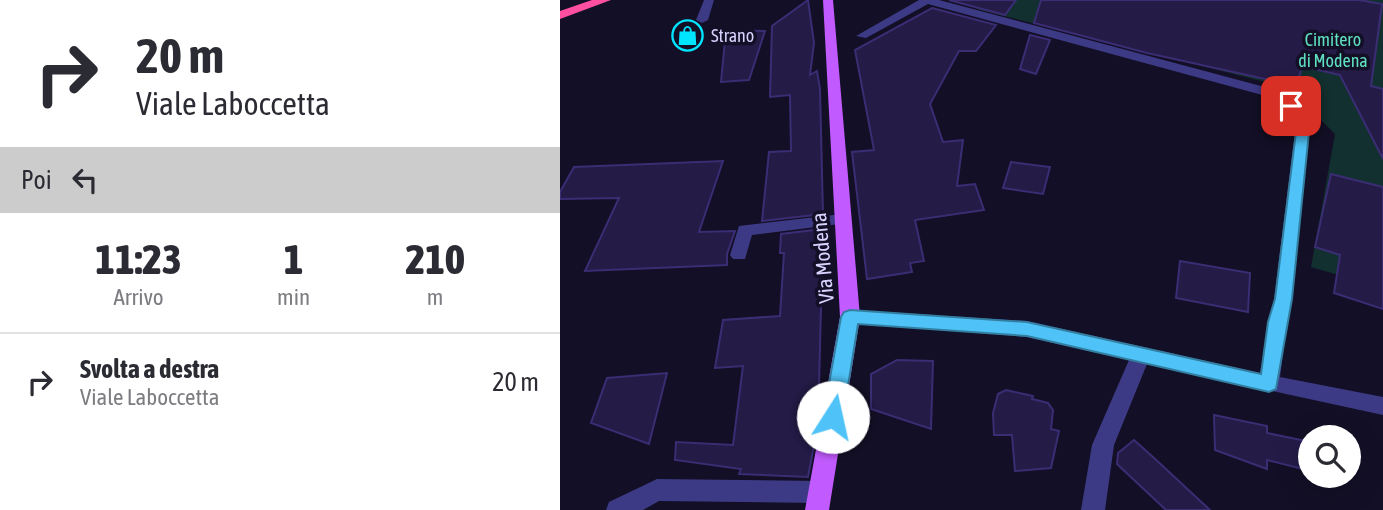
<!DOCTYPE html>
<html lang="it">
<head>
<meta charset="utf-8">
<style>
  :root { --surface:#fff; --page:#f2f2f3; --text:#2b2b33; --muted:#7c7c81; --line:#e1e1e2 }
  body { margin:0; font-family:"Asap Condensed",sans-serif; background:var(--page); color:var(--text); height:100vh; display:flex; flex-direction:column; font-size:26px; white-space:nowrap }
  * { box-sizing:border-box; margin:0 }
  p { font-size:23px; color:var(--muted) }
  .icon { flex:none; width:38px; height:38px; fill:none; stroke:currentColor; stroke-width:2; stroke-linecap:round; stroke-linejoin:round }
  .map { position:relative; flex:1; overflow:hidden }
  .details { display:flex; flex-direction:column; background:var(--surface); width:560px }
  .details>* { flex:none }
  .banner { background:#fff; color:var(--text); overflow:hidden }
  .controls { position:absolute; left:738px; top:425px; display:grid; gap:14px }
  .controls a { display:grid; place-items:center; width:63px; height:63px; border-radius:50%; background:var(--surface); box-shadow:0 7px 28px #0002; font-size:35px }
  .pin { position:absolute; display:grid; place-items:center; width:60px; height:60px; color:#fff; margin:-30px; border-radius:14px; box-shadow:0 4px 10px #0006 }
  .me { position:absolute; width:77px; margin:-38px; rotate:10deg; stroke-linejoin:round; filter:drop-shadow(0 0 5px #0008) }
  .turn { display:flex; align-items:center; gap:24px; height:147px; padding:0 21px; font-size:32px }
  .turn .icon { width:91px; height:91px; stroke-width:2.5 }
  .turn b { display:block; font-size:49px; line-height:60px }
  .then { display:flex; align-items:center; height:66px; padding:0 21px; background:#0003; gap:14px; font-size:26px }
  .eta { display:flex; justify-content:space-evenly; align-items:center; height:119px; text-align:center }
  .eta b { font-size:42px; font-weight:800; line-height:49px }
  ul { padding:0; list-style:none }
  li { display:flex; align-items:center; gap:21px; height:98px; padding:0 21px; border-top:2px solid var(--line) }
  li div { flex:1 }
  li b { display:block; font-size:26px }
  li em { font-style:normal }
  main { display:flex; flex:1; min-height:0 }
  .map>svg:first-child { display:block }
  .green { fill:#12302f }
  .building { fill:#241b47; stroke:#3b2d73; stroke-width:2 }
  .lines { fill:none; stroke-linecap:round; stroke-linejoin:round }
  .minor { fill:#3d3a85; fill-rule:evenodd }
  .major { fill:#c25bff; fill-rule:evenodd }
  .highway { fill:#ff4fa3; fill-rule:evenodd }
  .route { fill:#4fc3f7; stroke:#337fa1; stroke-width:2 }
  .labels { text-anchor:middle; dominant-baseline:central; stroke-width:7; stroke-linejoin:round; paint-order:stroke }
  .far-poi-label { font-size:18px; fill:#d9d4ff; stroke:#130f26; text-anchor:start }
  .far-park-label { font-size:18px; fill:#5fe0c0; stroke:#130f26 }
  .street-label { font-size:21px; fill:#d9d4ff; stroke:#130f26 }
</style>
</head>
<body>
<main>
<section class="details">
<div class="banner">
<div class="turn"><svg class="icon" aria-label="right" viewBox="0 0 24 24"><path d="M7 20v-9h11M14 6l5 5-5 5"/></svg><div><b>20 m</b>Viale Laboccetta</div></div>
<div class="then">Poi<svg class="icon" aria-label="left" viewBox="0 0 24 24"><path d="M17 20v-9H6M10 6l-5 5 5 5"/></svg></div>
</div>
<div class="eta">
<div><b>11:23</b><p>Arrivo</p></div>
<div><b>1</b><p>min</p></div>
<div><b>210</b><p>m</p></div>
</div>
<ul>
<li><svg class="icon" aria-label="right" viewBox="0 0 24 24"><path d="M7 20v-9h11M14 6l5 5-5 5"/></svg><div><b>Svolta a destra</b><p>Viale Laboccetta</p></div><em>20 m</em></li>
</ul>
</section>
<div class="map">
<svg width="823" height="510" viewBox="0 0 823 510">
  <rect width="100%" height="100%" fill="#130f26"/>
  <!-- green -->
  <path class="green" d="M428,0H823V288L751,267L775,134L753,112L749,93L416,9Z"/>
  <!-- building -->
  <path class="building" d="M248,0L254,43L250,75L257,71L260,89L263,214L202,221L209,152L231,151L230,95L210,97L212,26Z
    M389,0H456L445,15Z
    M481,0H799L822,4L811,86L823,89V159L780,75L742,66L737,86L587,53L474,23Z
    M372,8L436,25L416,51H399L370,104L383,142L403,140L397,186L415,184L424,210L355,220L364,261L350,263L352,272L307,279L292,152L314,150L295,50Z
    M166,30L205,31L189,80L161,82Z
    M470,35L490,40L476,74L460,69Z
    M163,161L139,232L175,231L167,254V265L25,271L59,198L0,199V192L14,167Z
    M451,162L490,167L483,194L443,188Z
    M771,174L823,187V309L774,293L780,255L755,247Z
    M263,229L258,424L248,477L179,474L181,469L115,460L116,442L173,445L183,366L155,368L163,320L220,316L224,253H220L221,234Z
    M620,261L690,273L688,312L616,298Z
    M337,360L373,361L371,429L311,409V374Z
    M107,373L89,444L31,423L47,378Z
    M446,390L473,396L472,399L488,403L493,410L491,429L499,431L491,468L455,471L452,435H434L433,413L438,394Z
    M654,415L707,426V433L751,442V471L707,460V469L655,450Z
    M574,440L593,457L650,510H606L557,464L558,453Z"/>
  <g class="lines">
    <!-- minor -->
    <path class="minor" d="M144,0H154L148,20L142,23L136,20Z
      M359,0H379L716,90L736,103L749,132L732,299L727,322L720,377L823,397V415L587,364L554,445L545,510H521L532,445L569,360L467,337L283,322L280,317L283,312L290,310L467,321L700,373L714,299L735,132L725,108L706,96L368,4L306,38L296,36Z
      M282,214L290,219L288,223L192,235L185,259H173L170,255L179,226Z
      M97,479L260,481L268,484L272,492L268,500L260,503L99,501L83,510H46L49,502Z"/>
    <!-- major -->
    <path class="major" d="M263,0H273L300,317L269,510H245L280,317Z"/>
    <!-- highway -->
    <path class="highway" d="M32,0H51L0,19V11Z"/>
  </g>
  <!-- route -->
  <path class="route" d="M731,102L737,106L749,132L732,299L716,389L709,392L467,336L298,324L283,417L280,423L273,426L266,423L263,417L281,317L284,312L290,310L467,322L701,374L708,322L715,299L736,132L725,106Z"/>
  <!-- icons -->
  <defs>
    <symbol id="shop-ring" viewBox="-11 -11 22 22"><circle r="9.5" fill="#130f26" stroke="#00e5ff" stroke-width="1.5"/><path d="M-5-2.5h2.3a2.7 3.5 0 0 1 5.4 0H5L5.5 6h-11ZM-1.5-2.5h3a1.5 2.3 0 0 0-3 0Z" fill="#00e5ff"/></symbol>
  </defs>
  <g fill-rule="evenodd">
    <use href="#shop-ring" x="110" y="18" width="35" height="35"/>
  </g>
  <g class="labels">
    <!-- far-poi labels -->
    <g class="far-poi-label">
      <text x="151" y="35">Strano</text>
    </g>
    <!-- far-park labels -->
    <g class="far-park-label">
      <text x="773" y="39">Cimitero<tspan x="773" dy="21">di Modena</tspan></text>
    </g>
    <!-- street labels -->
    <g class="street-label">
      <text transform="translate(262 258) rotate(-95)">Via Modena</text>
    </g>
  </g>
</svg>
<div class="controls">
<a><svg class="icon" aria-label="search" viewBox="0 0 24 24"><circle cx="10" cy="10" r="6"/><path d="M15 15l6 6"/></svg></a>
</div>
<div class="pin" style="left:731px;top:106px;background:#d93025"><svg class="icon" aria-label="arrive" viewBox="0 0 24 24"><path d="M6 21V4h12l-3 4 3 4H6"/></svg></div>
<svg class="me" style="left:273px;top:417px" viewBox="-20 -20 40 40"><circle r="19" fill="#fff"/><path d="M0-13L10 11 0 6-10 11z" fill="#4fc3f7"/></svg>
</div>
</main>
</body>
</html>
